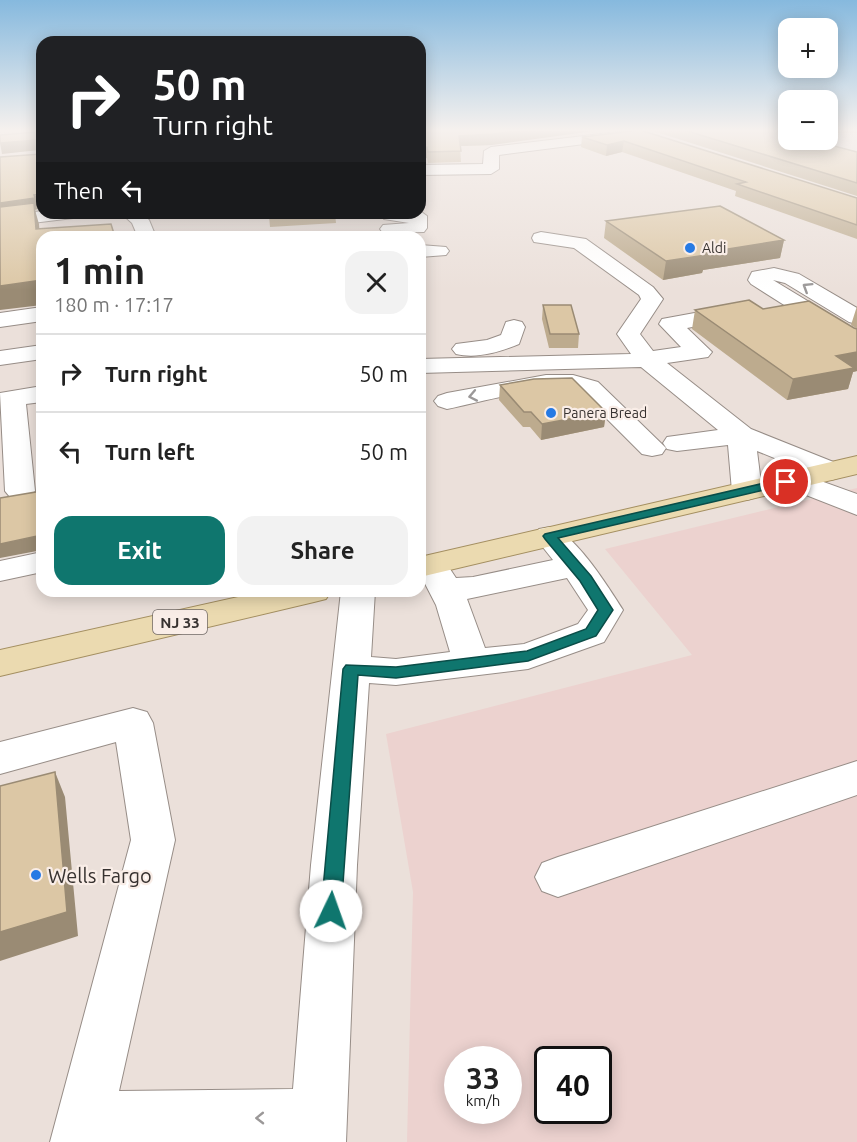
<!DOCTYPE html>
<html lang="en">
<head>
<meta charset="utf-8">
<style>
  :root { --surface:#fff; --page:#f2f2f2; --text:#222; --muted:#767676; --line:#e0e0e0; --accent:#0f766e }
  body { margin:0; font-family:Ubuntu,sans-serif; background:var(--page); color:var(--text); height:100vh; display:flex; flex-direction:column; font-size:22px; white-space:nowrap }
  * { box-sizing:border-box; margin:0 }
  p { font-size:20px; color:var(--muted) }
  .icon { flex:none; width:33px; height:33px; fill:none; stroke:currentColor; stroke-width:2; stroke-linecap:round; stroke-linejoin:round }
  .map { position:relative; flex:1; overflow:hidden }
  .drawer { position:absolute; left:36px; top:231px; width:390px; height:366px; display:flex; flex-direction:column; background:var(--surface); border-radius:18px; box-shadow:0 3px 15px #0003 }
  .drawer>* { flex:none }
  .banner { position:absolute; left:36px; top:36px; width:390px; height:183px; border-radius:18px; box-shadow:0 3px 15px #0003; background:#202124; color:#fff; overflow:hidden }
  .tools { position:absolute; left:778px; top:18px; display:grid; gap:12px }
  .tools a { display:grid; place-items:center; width:60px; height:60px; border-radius:12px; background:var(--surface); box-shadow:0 3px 15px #0003; font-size:30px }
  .speed { position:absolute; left:444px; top:1046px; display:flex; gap:12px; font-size:30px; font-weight:700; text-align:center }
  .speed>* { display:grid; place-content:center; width:78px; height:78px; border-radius:50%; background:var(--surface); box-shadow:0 3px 15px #0003; line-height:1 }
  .speed small { font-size:15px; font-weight:400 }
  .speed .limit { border:3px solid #111; border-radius:9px; background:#fff; color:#111 }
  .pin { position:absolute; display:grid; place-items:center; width:51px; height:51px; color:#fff; margin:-26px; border:3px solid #fff; border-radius:50%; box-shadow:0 2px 6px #0007 }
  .me { position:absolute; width:66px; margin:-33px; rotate:3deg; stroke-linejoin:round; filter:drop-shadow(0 0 4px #0008) }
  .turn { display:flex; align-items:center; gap:21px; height:126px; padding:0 18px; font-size:27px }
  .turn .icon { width:78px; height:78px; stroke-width:2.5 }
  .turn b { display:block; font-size:42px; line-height:51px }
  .then { display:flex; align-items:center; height:57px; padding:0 18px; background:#0003; gap:12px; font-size:22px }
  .round { display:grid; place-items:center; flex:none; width:63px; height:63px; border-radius:18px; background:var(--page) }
  .summary { display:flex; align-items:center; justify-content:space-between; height:102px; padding:0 18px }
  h1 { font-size:36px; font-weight:600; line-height:45px }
  .button { display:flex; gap:12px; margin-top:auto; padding:12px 18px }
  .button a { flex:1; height:69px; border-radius:18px; background:var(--accent); color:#fff; font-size:24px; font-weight:600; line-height:69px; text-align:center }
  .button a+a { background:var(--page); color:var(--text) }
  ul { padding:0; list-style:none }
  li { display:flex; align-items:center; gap:18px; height:78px; padding:0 18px; border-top:2px solid var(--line) }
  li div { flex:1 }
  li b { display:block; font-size:22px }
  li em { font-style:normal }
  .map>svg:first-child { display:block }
  .commercial { fill:#ecd2cf; fill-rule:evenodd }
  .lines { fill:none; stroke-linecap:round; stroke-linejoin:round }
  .minor-casing { stroke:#978d87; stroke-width:2 }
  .major-casing { stroke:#a48f61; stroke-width:2 }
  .minor { fill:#fff; fill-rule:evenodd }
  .major { fill:#ebdab0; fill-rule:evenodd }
  .wall { fill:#bdab8e }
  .shaded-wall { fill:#9a8b74 }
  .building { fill:#dcc7a5; stroke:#9a8b74; stroke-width:1.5 }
  .oneway { stroke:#9b9898 }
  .route { fill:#0f766e; stroke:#0a4d48; stroke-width:1.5 }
  .poi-dot { fill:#267ae4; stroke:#f9ede7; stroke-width:2 }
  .labels { text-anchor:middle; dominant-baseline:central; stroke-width:4.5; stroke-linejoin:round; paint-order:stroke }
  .far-poi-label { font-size:14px; fill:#373230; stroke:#f9ede7; text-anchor:start }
  .shield { fill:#f9ede7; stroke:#716a67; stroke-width:1.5 }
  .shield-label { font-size:15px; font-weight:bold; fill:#373230 }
  .near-poi-label { font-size:20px; fill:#373230; stroke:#f9ede7; text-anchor:start }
</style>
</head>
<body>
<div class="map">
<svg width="857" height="1142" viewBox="0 0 857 1142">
  <rect width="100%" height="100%" fill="#ebe0da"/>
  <!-- commercial -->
  <path class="commercial" d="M857,488V1142H407L413,892L386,734L692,655L605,549ZM458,1059H508V1110H458ZM548,1059H598V1110H548Z"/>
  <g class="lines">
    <defs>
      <path id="minor" d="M626,131L631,132L633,135L631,138L499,155V169L491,174L420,175V165L483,164L484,151L491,147Z
        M42,211L82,213L79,217L73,218L0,227V217Z
        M420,211L427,216V228L424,232L383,233L380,229L383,225L409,223L384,219L383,213H420Z
        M121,213H142L149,220L156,237H138L132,223Z
        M541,232L586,239L653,287L663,299L640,334L653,351L681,347L659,324L662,319L738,305L746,307L749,312L746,317L687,328L712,352L708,357L667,363L751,429L841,465L845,471L841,477L831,480L821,477L757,451L762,491L757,497L747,500L737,497L732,491L728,445L677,451L667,449L663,443L667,437L718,430L641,367L420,373V359L631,354L617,334L641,299L639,295L574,248L534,242L532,238L534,234Z
        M420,245L446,247L449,251L446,255L420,257Z
        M774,268L799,274L857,308V324L849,322L785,283L773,280L857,331V348L849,346L751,284L748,280L752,272Z
        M42,307V321L0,327V313Z
        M514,320L522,322L525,327L519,344C499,352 477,359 456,354L452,349L456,344L487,340L501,335L506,322Z
        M42,345V359L0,365V351Z
        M546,375H573L598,382L666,448L662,454L652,456L642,454L580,392C547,382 482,402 447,409L438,406L434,401L438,396L447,393Z
        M42,386V402L26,404L35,491L30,497L20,500L10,497L5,491L0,393Z
        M793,471L857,494V515L783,486L778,480L783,474Z
        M550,527C575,533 609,588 623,610L604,642L528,669L396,685L369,683L357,865L346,1142H50L131,840L116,742L0,774V742L133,708L147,712L153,723L175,840L119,1091L293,1089L311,865L341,591H375L371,657L396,659L450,652L436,605L420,574L424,566L436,563L448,566L456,578L473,577L553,560L534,536L539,529ZM567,578L588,610L578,624L524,644L485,648L467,599Z
        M42,552V572L0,581V561Z
        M857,761V795L558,897L542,891L535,877L542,863L558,857Z"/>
      <path id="major" d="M857,456V474L420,577V557Z
        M265,591H331L326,599L314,602L0,676V650Z"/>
    </defs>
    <!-- minor casing -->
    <use href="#minor" class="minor-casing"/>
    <!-- major casing -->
    <use href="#major" class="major-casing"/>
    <!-- minor -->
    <use href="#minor" class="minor"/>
    <!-- major -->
    <use href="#major" class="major"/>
  </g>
  <!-- wall -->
  <path class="wall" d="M420,130L492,145L460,146L461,162L428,163L427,158L420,159Z
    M637,130L857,198V239L735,196L736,191L622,152L606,156L581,147L582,137Z
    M650,130H776L857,152V196Z
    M835,130H857V133H835Z
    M270,213H335L336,223L270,227L269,216Z
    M606,221L784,240L780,258L703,270L702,273L663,280L604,238Z
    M543,305L579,334L578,348H549L542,319Z
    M857,306V371L853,372L848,389L787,400L692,329L695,310L763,309L856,328L851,325Z
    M500,385L606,412L604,427L541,440L530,427H523L499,400Z"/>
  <!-- shaded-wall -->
  <path class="shaded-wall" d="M523,130H601L492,145L459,146V136Z
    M35,132L39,150L2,154L0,143Z
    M624,141L622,152L606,156L607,145Z
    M427,147V158L420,159V148Z
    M42,194V206H37L38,209L35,210L39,224L41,251L0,211V203Z
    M784,240L780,258L703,270L702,273L663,280L666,261L702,253Z
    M42,280V305L0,310V286Z
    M857,352V371L853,372L848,389L787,400L793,379L836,356Z
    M606,412L604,427L541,440L542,424Z
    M42,535V550L0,558V544Z
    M55,772L65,797L78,936L0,961V932Z"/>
  <!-- building -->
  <path class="building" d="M420,130H523L493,134L459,136L461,151L428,152L427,147L420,148Z
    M640,130L857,198V225L737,184L746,182L624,141L607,145L582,137Z
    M684,130H776L789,134V140H811L857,152V183Z
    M35,132L37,140L0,143V135Z
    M41,154L42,194L34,195L35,198L0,203V157Z
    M34,203L36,229L111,224L115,237H42V280L0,286V207Z
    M720,206L784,240L702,253L706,255L666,261L606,221Z
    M270,213H317L269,216Z
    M749,300L763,309L809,301L854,328L857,329V352L836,356L854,368L793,379L695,310Z
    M543,305H571L579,334H550Z
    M572,378L606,412L542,424L531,412H524L500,385L534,379Z
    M42,491V535L0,544V498Z
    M55,772L67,912L0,932V786Z"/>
  <!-- one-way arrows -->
  <defs><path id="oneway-chevron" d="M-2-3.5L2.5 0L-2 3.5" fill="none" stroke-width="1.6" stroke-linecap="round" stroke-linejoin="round" transform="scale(1.5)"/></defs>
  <g class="oneway">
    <use href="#oneway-chevron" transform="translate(807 287) rotate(-148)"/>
    <use href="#oneway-chevron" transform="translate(473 396) rotate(169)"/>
    <use href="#oneway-chevron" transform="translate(260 1118) rotate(179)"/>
  </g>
  <!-- sky -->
  <linearGradient id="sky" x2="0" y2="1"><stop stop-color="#86b9de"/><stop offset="0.45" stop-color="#f6f1ee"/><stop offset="1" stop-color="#f6f1ee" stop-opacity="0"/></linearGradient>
  <rect width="857" height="290" fill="url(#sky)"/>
  <!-- route -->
  <path class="route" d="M786,478L792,482L790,484L558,538L591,576L613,610L596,636L528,661L396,678L358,675L341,911L338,917L331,920L324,917L321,911L343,669L346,665L396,667L527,651L586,629L598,610L580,581L545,539L543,536L545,534Z"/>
  <!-- markers -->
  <g class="poi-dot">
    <circle cx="690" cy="248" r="6"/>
    <circle cx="551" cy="413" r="6"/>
    <circle cx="36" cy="875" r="6"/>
  </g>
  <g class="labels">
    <!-- far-poi labels -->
    <g class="far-poi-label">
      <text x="702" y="248">Aldi</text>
      <text x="563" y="413">Panera Bread</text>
    </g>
    <!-- shield labels -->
    <rect class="shield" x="153" y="610" width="54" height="24" rx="4.5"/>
    <g class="shield-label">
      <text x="180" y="622">NJ 33</text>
    </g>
    <!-- near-poi labels -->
    <g class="near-poi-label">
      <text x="48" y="875">Wells Fargo</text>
    </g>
  </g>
</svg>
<div class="tools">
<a>+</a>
<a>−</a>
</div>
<div class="speed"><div>33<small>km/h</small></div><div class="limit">40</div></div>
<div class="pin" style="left:786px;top:482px;background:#d93025"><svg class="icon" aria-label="arrive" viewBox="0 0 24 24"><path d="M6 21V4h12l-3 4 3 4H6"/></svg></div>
<svg class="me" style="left:331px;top:911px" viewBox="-20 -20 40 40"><circle r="19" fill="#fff"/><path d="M0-13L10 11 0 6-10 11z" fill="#0f766e"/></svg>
<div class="banner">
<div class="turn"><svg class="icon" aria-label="right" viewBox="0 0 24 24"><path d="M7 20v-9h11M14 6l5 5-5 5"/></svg><div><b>50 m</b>Turn right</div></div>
<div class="then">Then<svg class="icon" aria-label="left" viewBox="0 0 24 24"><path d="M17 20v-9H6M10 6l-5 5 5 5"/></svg></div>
</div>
<section class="drawer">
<div class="summary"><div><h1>1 min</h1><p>180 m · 17:17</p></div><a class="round"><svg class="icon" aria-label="close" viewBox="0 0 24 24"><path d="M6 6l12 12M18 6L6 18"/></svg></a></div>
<ul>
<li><svg class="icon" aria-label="right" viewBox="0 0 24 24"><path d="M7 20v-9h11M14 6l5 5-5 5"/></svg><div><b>Turn right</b></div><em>50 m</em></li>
<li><svg class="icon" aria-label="left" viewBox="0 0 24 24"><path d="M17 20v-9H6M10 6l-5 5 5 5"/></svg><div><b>Turn left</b></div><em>50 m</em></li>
</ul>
<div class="button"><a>Exit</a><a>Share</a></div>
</section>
</div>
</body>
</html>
